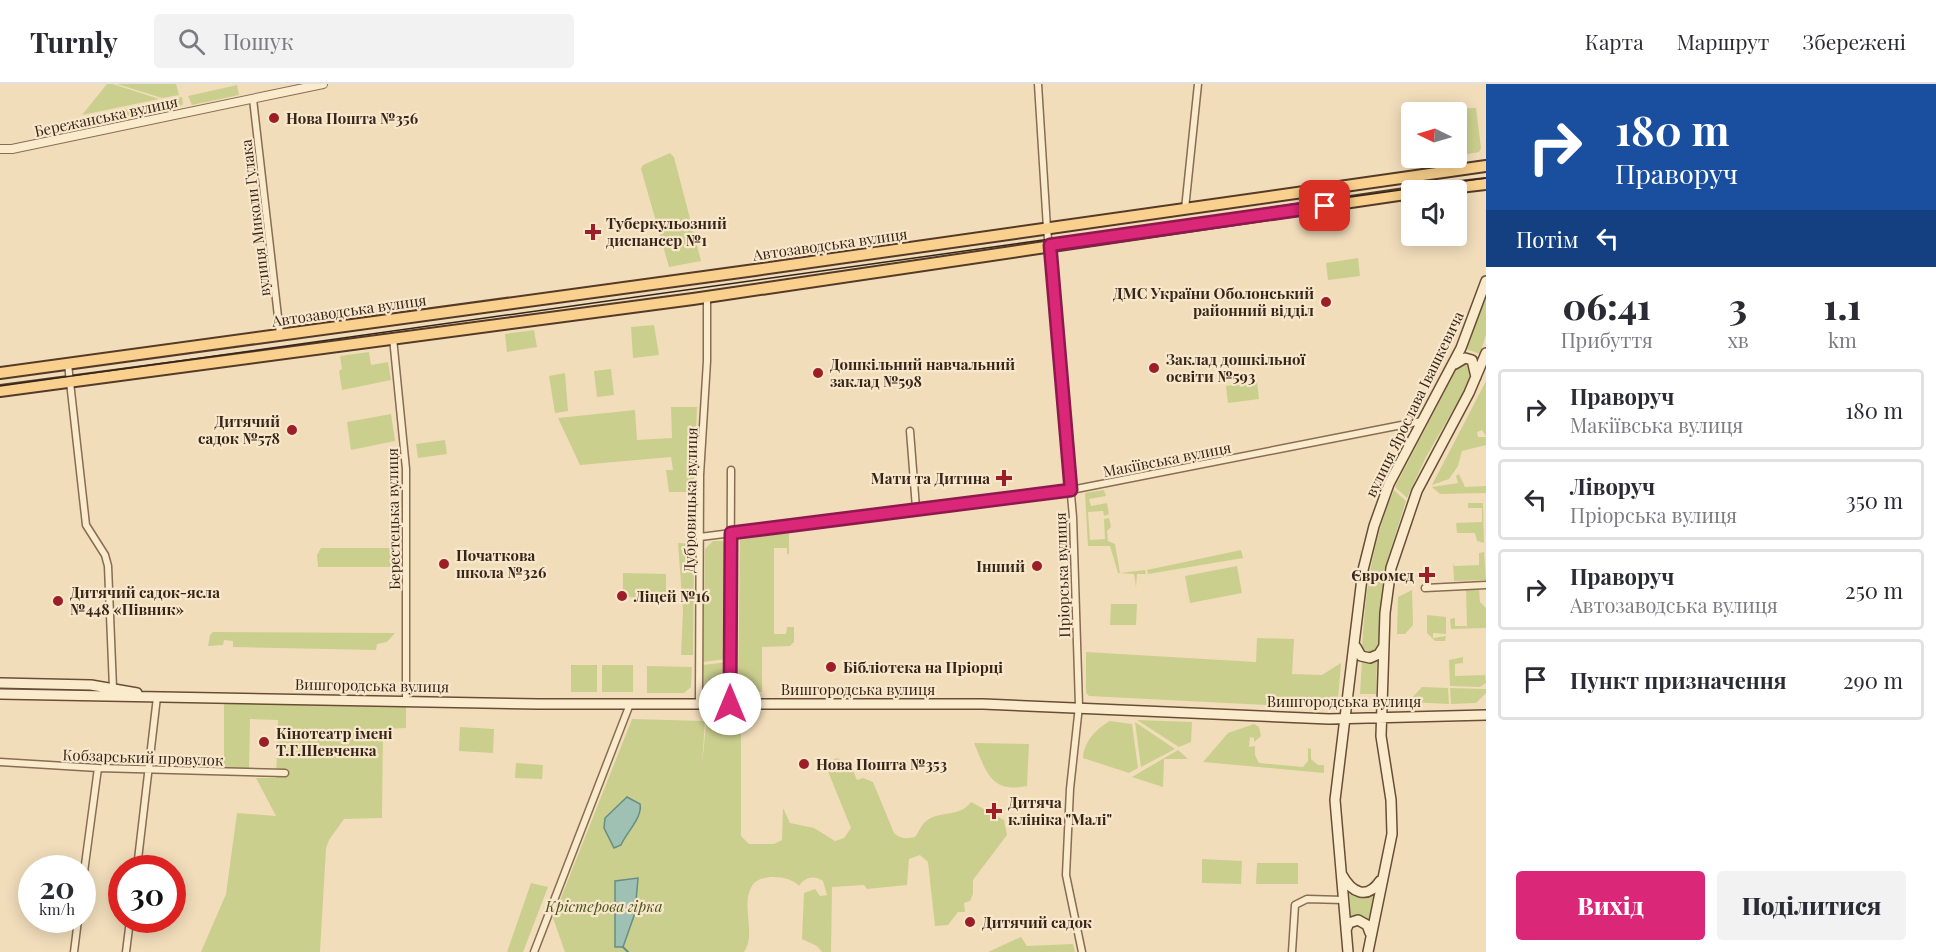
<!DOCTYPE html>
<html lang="uk">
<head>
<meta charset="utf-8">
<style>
  :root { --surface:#fff; --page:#f2f2f3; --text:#2b2b33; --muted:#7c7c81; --line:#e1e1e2; --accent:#db2777 }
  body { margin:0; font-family:"Playfair Display",serif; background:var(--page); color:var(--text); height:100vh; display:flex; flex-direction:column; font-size:22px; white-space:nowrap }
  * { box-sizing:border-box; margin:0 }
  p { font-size:20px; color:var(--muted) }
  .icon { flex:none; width:33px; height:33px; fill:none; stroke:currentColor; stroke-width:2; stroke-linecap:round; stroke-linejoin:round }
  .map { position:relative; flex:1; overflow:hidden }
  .sheet { display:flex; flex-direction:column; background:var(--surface); width:450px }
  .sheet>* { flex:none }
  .hud { background:#1a4fa0; color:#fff; overflow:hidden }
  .needle { width:39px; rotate:275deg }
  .tools { position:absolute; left:1401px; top:18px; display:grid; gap:12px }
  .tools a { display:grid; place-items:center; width:66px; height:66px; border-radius:6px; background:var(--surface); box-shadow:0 3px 15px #0003; font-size:30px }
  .speed { position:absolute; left:18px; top:771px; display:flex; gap:12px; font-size:30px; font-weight:700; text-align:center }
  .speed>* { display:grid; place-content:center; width:78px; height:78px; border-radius:50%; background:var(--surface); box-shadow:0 3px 15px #0003; line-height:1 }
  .speed small { font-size:15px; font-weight:400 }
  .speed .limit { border:9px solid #d22; background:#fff; color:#111 }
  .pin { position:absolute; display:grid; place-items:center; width:51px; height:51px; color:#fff; margin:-26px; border-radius:12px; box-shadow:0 3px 9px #0006 }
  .me { position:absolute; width:66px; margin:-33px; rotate:0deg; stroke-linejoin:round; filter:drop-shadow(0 0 4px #0008) }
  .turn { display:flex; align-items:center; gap:21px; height:126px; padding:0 30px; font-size:27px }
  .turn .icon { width:78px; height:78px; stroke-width:2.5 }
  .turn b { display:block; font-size:42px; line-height:51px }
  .then { display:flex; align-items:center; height:57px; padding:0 30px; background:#0003; gap:12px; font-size:22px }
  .eta { display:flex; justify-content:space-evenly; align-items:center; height:102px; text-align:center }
  .eta b { font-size:36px; font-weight:800; line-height:42px }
  .cta { display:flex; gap:12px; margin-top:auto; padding:12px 30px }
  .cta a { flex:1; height:69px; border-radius:6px; background:var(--accent); color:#fff; font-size:24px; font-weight:800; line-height:69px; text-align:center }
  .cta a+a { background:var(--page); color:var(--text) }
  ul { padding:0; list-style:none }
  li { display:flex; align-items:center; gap:18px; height:81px; margin:0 12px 9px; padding:0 18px; border:3px solid var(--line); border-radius:6px }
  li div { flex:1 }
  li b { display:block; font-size:22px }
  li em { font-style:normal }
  header { display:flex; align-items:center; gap:36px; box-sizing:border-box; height:84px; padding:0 30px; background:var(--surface); border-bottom:2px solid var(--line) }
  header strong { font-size:28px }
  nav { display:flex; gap:33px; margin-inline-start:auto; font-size:21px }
  .search { width:420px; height:54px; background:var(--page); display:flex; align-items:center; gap:15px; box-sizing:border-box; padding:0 21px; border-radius:6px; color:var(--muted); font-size:22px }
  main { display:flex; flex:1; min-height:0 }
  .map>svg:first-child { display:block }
  .green { fill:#cbcf8e }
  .water { fill:#9fc1b4; stroke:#668e82; stroke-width:1.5 }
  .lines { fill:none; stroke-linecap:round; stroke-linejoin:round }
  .stream { stroke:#668e82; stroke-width:2 }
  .minor-casing { stroke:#886c53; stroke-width:9 }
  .tertiary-casing { stroke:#886c53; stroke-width:10 }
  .secondary-casing { stroke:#6a4d37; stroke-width:12 }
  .primary-casing { stroke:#553a28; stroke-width:14 }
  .minor { stroke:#fbebcd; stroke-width:6 }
  .tertiary { stroke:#fbebcd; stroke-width:8 }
  .secondary { stroke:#fbebcd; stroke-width:9 }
  .primary { stroke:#f9d08d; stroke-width:10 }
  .tram { stroke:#362519; stroke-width:1.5 }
  .route-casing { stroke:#8e194d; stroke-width:15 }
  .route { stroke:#db2777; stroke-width:10 }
  .poi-dot { fill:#9c1f28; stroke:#f8e7ca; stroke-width:2 }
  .labels { text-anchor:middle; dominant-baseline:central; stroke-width:4.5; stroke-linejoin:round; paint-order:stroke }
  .street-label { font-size:15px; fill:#362519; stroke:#f8e7ca }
  .poi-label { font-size:15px; font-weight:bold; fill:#362519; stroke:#f8e7ca; text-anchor:start }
  .park-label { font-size:15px; font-style:italic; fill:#4a541e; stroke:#f8e7ca }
</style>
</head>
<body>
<header>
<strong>Turnly</strong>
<div class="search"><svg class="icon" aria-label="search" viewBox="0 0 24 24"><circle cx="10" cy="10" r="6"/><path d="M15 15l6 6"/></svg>Пошук</div>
<nav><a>Карта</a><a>Маршрут</a><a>Збережені</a></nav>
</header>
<main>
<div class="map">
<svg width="1486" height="868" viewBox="0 0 1486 868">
  <rect width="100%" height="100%" fill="#f1ddba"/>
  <!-- green -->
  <path class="green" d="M107,0H113L159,15L82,31Z
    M117,0H176L179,11L162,14Z
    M237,1L239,11L192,21L188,12Z
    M182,13L183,20L178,24L86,43L82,35Z
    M1460,24H1476L1481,64L1479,68L1457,72V39L1463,30Z
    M670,69L674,73L701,177L669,183L641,85L643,81Z
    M1358,174L1360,192L1328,196L1326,179Z
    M1486,214V251L1480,270L1466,265Z
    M654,241L659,271L633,274L631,243Z
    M534,246L537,263L507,268L505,250Z
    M369,268L371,281L388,278L391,296L342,306L339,287L342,285L340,272Z
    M1464,279L1471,285V295L1426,373L1407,414L1395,403L1458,282Z
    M611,285L614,311L597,313L594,287Z
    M565,289L568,327L555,329L549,292Z
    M1257,297L1259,315L1228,319L1226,302Z
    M1486,297V352L1482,346L1477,348L1478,353H1486V361L1462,367L1458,382L1449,395L1432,401Z
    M671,323H697L694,408H669L666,386H673L671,373L580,381L558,334L635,326L637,356L672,354Z
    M391,330L395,357L351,366L347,338Z
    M445,356L447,370L418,374L416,360Z
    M1459,390L1465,403L1486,402V409L1440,410L1432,403L1458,399L1456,392Z
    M1104,406L1106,412L1089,415L1091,422L1107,419L1109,430L1104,432L1103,427L1088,428L1090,456L1105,455L1104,435L1109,434L1111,443L1107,447L1108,457L1115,460L1120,489L1145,486L1146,490H1137L1136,503L1134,490L1118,489L1110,462H1088L1085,409Z
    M1394,406L1406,417L1384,487L1378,563L1369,569L1362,564C1365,511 1372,456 1394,406Z
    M1468,419H1483L1484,459L1477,457L1475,449H1457L1456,439L1482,438V424H1468Z
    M789,449V470H787V464H774V550H786L787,543H794V558L790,562L762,563V608H738L740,456Z
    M713,457H723L728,465L727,575L703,578L705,465Z
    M678,459L694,460L693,571H681L683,526Z
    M321,464H389L395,468L393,483H318L317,471Z
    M1241,466L1243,474L1148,490L1147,486Z
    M1484,468L1486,496L1454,497L1453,478L1454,482L1479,481V469Z
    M1237,482L1242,509L1190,519L1185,492Z
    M623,489L666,490V514L623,513Z
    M1466,504H1479L1480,518L1486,524V544L1451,545L1450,535L1455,534V542H1467Z
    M1412,506L1413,541L1405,550H1397L1398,513Z
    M1111,520H1137L1136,541H1110Z
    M1427,531L1446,533V550L1433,549V554L1446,552L1445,557H1435L1427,549Z
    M213,548L395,549L387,558L377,560L376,566L233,563V557L224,556L223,561L208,562L210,551Z
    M1257,554L1294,555L1292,590L1322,591L1341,579L1338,615L1329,620L1266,621L1089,612L1086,609V568L1256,578Z
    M1463,573V579L1455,580V592L1485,591L1486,599L1480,603L1450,602L1449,576Z
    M1377,575L1376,610H1360L1362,576L1370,578Z
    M727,578L725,609H705L703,581Z
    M571,581H597V608H571Z
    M602,581H633V608H602Z
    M647,582L692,583L691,603L684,609H647Z
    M1422,603L1448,604L1449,620L1408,618Z
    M1450,604L1486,605V609L1476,619L1451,620Z
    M224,617L406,621V644L383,645L382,734L344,735L329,756L326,764L320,868H201L226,810L237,729L276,732L256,694H276L278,636L250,635L249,686H224Z
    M632,635L705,637L702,681L706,641L741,642V752L749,760H774L782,756L783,724L790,739L814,744L835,757L844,754L851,744L825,680L837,674L850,680L857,696L863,694L873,698L894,749C901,755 906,755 915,753C919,748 921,741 926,737C940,726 959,734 971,718L1004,736L1007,751L973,796V810L970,817L964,819L965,828H958L948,841L935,842L928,778L920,771L909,775L907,801L867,805L864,801L832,803L831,868H822L817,862L802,855L804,809L815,805L820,812L827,811L823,797C814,791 805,793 799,802C790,791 759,789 752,802C740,821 757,849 744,868H565L553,834Z
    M1137,636L1192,638L1191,658L1179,663Z
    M1110,637L1132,640L1138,684L1129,689L1083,674C1084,657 1096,645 1110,637Z
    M1135,638L1175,665L1141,683Z
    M1254,640L1259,643L1261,652L1254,658V654L1250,653L1249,663L1255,662V671L1259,679L1303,683L1308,677V664L1311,665V675L1318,681H1324V689L1203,678L1228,649Z
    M460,643L494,645L493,669L459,667Z
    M974,659L1029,660L1027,702C991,710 986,687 974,659Z
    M1178,666L1188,675H1164L1163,703L1132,693Z
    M516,679L543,681L542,695L515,694Z
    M1202,775L1242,777L1241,800L1202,799Z
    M1257,779H1298V800H1256Z
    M531,799L548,803L523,868H507Z
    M1349,808L1364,813L1376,808L1370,837L1360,831L1351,834Z
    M1021,853L1027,862L1073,860L1075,868H988Z"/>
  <!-- water -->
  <path class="water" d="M627,713L640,720C643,733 626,749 621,761L614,764L604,744L605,734Z
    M638,794L635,829L623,863H615V797Z"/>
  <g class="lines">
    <!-- stream -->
    <path class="stream" d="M623,863L628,868"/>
    <defs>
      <path id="minor" d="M1038,0L1047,144L1073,433L1079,622L1070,705L1066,791L1082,868
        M253,15L280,250
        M1185,125L1198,0
        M393,254L406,385V616
        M68,280L86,441L105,471L108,482L113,604
        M910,347L916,424
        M700,453L1071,406L1422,337
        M1425,504L1486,501
        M699,619L700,391L707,277V213
        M730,620L731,386
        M0,678L98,684L285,689
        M137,784L157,613
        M82,803L98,684
        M74,868L78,836
        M126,868L130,836
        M534,868L630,620
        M1292,868L1295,821L1307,815L1343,816"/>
      <path id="tertiary" d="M0,65H12L323,0"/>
      <path id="secondary" d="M1455,280L1465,274L1472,276L1476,293
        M1356,563L1361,572L1370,574L1379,570L1384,562
        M0,599L91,601L137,609
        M0,610L539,620H983L1329,635L1486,631
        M1342,791C1352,809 1367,816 1380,797
        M1346,846L1349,839L1358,836L1367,841L1370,849
        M1348,868L1335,716L1363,486L1374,442L1389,400L1461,264L1486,197
        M1368,868L1392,750L1391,716L1381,652L1385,529L1391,484L1417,407L1469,309L1486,269"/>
      <path id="primary" d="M1434,106L1486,100
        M0,289L755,186L1486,82
        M0,307L693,215L1412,109"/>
    </defs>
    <!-- minor casing -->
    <use href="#minor" class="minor-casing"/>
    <!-- tertiary casing -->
    <use href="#tertiary" class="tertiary-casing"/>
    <!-- secondary casing -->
    <use href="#secondary" class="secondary-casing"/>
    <!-- primary casing -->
    <use href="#primary" class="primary-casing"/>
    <!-- minor -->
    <use href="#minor" class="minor"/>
    <!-- tertiary -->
    <use href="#tertiary" class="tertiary"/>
    <!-- secondary -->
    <use href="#secondary" class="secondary"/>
    <!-- primary -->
    <use href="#primary" class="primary"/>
    <!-- tram -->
    <path class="tram" d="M0,302L1486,94"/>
  </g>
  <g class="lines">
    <defs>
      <path id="route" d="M730,620L731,449L1071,406L1050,161L1325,122"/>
    </defs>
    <!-- route casing -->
    <use href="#route" class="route-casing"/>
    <!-- route -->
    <use href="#route" class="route"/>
  </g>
  <!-- markers -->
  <g class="poi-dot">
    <circle cx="274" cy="34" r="6"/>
    <path d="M590 139h6v6h6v6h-6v6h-6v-6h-6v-6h6z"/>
    <circle cx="1326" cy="218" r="6"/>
    <circle cx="1154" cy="284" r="6"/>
    <circle cx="818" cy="289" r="6"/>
    <circle cx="292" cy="346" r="6"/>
    <path d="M1001 385h6v6h6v6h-6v6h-6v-6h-6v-6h6z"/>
    <circle cx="444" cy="480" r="6"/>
    <circle cx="1037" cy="482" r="6"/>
    <path d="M1424 482h6v6h6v6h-6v6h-6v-6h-6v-6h6z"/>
    <circle cx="622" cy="512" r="6"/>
    <circle cx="58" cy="517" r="6"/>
    <circle cx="831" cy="583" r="6"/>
    <circle cx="264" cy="658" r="6"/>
    <circle cx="804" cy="680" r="6"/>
    <path d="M991 718h6v6h6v6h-6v6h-6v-6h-6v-6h6z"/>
    <circle cx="970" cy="838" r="6"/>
  </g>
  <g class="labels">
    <!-- street labels -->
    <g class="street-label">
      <text transform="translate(106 32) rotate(-12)">Бережанська вулиця</text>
      <text transform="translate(255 134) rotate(-97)">вулиця Миколи Гулака</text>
      <text transform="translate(830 160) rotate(-8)">Автозаводська вулиця</text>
      <text transform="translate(349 226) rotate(-8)">Автозаводська вулиця</text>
      <text transform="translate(1414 320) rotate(-64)">вулиця Ярослава Івашкевича</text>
      <text transform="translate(1167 375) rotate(-11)">Макіївська вулиця</text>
      <text transform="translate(690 416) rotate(-89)">Дубровицька вулиця</text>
      <text transform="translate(393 435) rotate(-91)">Берестецька вулиця</text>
      <text transform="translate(1062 491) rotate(-92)">Пріорська вулиця</text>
      <text transform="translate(372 601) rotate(1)">Вишгородська вулиця</text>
      <text x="858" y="605">Вишгородська вулиця</text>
      <text x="1344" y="617">Вишгородська вулиця</text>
      <text transform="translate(143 673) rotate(2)">Кобзарський провулок</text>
    </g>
    <!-- poi labels -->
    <g class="poi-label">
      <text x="286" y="34">Нова Пошта №356</text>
      <text x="606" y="139">Туберкульозний<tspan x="606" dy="17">диспансер №1</tspan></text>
      <text x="1314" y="209" text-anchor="end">ДМС України Оболонський<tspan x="1314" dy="17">районний відділ</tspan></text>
      <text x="1166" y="275">Заклад дошкільної<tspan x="1166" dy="17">освіти №593</tspan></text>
      <text x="830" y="280">Дошкільний навчальний<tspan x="830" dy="17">заклад №598</tspan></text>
      <text x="280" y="337" text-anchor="end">Дитячий<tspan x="280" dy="17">садок №578</tspan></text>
      <text x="990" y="394" text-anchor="end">Мати та Дитина</text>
      <text x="456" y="471">Початкова<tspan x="456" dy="17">школа №326</tspan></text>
      <text x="1025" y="482" text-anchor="end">Інший</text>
      <text x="1414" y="491" text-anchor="end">Євромед</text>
      <text x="70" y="508">Дитячий садок-ясла<tspan x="70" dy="17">№448 «Півник»</tspan></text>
      <text x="634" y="512">Ліцей №16</text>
      <text x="843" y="583">Бібліотека на Пріорці</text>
      <text x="276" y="649">Кінотеатр імені<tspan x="276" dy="17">Т.Г.Шевченка</tspan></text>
      <text x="816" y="680">Нова Пошта №353</text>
      <text x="1008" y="718">Дитяча<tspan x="1008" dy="17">клініка "Малі"</tspan></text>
      <text x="982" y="838">Дитячий садок</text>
    </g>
    <!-- park labels -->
    <g class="park-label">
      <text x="604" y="822">Крістерова гірка</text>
    </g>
  </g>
</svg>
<div class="tools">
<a><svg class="needle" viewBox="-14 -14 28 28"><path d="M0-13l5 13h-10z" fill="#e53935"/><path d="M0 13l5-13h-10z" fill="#7c7c81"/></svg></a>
<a><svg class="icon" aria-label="sound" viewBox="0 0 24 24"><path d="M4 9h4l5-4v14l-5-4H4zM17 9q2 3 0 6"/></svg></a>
</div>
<div class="speed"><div>20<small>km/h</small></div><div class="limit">30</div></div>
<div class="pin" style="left:1325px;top:122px;background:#d93025"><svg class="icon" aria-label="arrive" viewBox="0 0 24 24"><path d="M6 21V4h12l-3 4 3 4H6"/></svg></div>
<svg class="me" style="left:730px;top:620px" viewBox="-20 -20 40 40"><circle r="19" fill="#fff"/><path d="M0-13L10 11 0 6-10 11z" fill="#db2777"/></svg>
</div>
<section class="sheet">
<div class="hud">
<div class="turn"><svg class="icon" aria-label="right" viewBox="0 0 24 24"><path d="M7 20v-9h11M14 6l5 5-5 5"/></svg><div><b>180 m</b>Праворуч</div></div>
<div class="then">Потім<svg class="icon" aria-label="left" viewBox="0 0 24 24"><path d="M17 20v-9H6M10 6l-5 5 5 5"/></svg></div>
</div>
<div class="eta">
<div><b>06:41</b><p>Прибуття</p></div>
<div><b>3</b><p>хв</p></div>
<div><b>1.1</b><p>km</p></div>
</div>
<ul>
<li><svg class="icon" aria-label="right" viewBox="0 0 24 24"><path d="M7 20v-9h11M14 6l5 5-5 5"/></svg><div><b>Праворуч</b><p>Макіївська вулиця</p></div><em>180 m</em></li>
<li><svg class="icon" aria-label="left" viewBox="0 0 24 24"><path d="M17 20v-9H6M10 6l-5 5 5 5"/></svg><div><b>Ліворуч</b><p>Пріорська вулиця</p></div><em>350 m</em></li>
<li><svg class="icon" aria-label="right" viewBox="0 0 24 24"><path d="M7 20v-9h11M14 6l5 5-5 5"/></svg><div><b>Праворуч</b><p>Автозаводська вулиця</p></div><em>250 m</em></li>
<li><svg class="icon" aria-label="arrive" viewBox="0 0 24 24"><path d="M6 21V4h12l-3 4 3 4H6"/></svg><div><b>Пункт призначення</b></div><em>290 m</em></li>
</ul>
<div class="cta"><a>Вихід</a><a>Поділитися</a></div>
</section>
</main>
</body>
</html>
